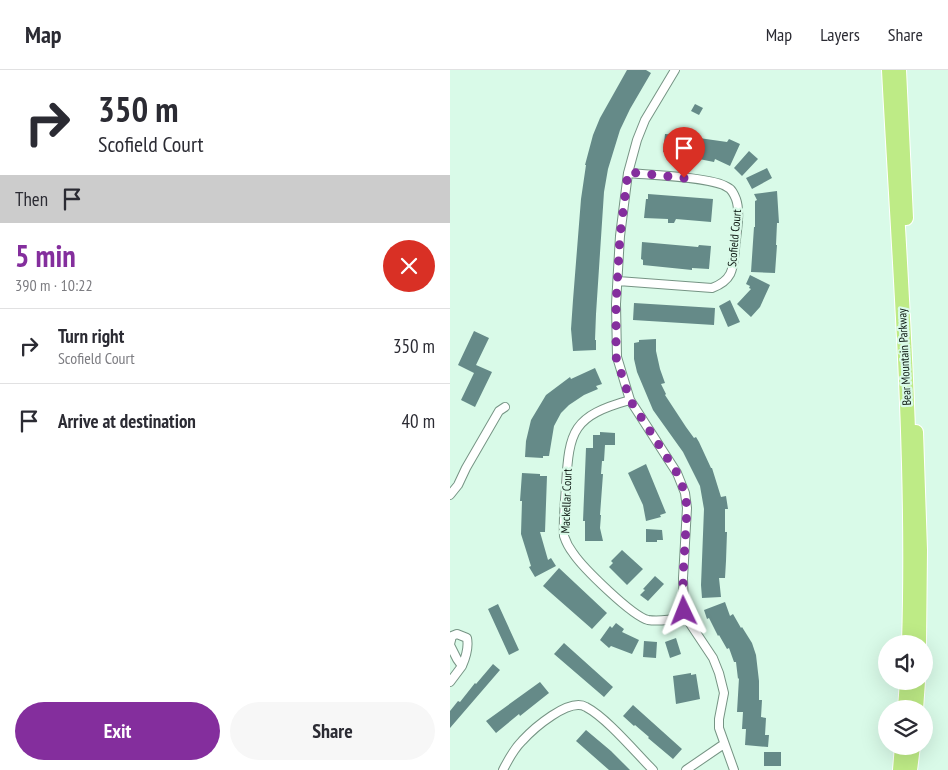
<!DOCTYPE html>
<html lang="en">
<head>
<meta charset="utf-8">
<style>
  :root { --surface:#fff; --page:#f7f7f7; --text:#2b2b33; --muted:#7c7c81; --line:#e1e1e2; --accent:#842e9d }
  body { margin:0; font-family:"PT Sans Narrow",sans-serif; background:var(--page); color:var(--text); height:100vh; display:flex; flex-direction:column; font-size:19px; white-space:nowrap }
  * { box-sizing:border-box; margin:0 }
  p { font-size:16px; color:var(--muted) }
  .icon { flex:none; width:28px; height:28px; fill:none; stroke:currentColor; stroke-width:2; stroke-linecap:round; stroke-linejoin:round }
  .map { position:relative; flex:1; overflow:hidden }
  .side { display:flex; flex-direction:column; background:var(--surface); width:450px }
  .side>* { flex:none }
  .guide { background:#fff; color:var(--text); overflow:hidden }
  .fabs { position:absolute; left:428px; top:565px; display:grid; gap:10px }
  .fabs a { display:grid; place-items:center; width:55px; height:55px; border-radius:50%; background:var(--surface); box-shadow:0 5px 20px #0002; font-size:25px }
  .pin { position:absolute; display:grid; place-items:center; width:42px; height:42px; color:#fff; margin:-51px -21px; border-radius:50% 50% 50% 0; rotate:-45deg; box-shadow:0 0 5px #0007 }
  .pin .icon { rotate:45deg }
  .me { position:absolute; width:55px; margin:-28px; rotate:358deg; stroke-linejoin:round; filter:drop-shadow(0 0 4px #0008) }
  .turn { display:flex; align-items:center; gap:18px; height:105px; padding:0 15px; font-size:22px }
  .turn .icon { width:65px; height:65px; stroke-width:2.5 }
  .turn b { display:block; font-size:35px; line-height:42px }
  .then { display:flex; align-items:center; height:48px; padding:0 15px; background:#0003; gap:10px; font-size:19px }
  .round { display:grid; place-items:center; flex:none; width:52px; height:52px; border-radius:26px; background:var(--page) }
  .head { display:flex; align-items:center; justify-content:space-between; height:85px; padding:0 15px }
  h1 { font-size:30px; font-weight:700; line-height:38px; color:var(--accent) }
  .cta { display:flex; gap:10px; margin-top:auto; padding:10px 15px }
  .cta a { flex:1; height:58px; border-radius:30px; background:var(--accent); color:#fff; font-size:20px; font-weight:700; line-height:58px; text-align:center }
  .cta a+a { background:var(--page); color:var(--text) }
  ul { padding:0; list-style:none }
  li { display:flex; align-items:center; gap:15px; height:75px; padding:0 15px; border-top:1px solid var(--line) }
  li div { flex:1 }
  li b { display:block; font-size:19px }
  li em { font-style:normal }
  header { display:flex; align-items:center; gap:30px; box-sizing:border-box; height:70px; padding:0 25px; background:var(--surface); border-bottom:1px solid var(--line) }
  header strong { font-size:24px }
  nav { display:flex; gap:28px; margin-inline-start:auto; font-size:18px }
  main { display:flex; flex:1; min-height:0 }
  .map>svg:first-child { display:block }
  .building { fill:#658a88 }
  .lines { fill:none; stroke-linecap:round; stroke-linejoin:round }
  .minor-casing { stroke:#769484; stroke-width:10 }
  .trunk-casing { stroke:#fff; stroke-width:16 }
  .minor { stroke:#fff; stroke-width:8 }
  .trunk { stroke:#beeb86; stroke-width:14 }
  .route { stroke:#842e9d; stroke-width:9; stroke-dasharray:0 16.2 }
  .labels { text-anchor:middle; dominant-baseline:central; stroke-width:4.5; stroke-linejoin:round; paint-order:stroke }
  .street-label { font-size:12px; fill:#0d1812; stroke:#d9fae8 }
</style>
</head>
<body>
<header>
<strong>Map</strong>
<nav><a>Map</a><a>Layers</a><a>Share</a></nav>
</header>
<main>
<section class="side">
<div class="guide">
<div class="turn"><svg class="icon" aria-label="right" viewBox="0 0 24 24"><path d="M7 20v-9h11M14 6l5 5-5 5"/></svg><div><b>350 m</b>Scofield Court</div></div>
<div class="then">Then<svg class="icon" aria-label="arrive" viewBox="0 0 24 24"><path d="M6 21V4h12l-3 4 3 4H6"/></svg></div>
</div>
<div class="head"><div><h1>5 min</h1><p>390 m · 10:22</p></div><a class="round" style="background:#d93025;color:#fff"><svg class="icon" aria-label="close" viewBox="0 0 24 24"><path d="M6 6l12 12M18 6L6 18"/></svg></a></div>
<ul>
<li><svg class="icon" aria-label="right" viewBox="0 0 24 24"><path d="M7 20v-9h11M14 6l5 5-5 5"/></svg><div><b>Turn right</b><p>Scofield Court</p></div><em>350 m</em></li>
<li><svg class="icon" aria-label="arrive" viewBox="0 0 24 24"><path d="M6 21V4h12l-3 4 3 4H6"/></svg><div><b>Arrive at destination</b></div><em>40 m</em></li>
</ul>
<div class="cta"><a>Exit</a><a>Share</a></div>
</section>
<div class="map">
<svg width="498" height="700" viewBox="0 0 498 700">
  <rect width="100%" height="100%" fill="#d9fae8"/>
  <!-- building -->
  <path class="building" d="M177,0H196L201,3L180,39L170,60L158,99L154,122L146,244L145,270H146V280L123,281L121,259L123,230L131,129L136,95H135L143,65L150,48Z
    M245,34L253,38L249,45L241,41Z
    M232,63L242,64V67L277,72L279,69L290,74L280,96L265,89L264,92L244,88L243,91L215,87L216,82H213L215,64L232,65Z
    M299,81L308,89L292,106L284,98Z
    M317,98L322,108L302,119L296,108Z
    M327,121L329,153H327L326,175H327L325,203L301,202L304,157H305V131L307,130L304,124Z
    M198,124L263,129L261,152L226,149L224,153H218V149L194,148L196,129H198Z
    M192,172L248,177L249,175L261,176L259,199L242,198V200L193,195V190L191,189Z
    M300,205L320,215L310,237L301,247L287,234L301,219L299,218L300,216L296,214Z
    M280,230L290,252L278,257L269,236Z
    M184,233L265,238L264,255L183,250Z
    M24,261L39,268L26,295L42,302L25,337L11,330L24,303L8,295Z
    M206,269V281L210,299L215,313L211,314L216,324L215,325L236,357L244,368L246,367L249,372L261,398H262L271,427L276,426L278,439H275V462H277L276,491L275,508H269L271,527L252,528L251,515L254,439L250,416L233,382L203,340L187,302L184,289V273L189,272V270Z
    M145,298L152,314L146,316L148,319L134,325L119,335L111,343L104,356L99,386H93V388L75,387L76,371L81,350L96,325L120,307L121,309Z
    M150,362L165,363V375H155L154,391H152L151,404H153L150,445H151L150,458L153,471H135V451H133L136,378H143V365H150Z
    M196,394L216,443L210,445L211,447L196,451L193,435L178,403Z
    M72,403L90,404V406H97L95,462H90L98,490L101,488L106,496L85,507L79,497L81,496L71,464L72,431H70Z
    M196,459L212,460L213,470H207V472H196Z
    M172,480L193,499L177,515L159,497L163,493L161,491Z
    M109,498L157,543L142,559L93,516Z
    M205,506L214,514L198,531L190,525L195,520L193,519Z
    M275,532L280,546L283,544L291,558L292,557L302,573L306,585L309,611V630H312L311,647L316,648L315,665H319L318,677L295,675L296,659H292L293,642H287L289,608L288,609L286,592H284L279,578L277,579L269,565L268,566L259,548L257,549L254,540Z
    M48,534L69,580L59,585L38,539Z
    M166,553L174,559L172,562L189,570L182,584L161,576L159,578L150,570L160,556L162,558Z
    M226,568L231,584L220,588L215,572Z
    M194,571L207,572L206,588L193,587Z
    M114,573L163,617L154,627L104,584Z
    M43,594L50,600L0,658V641L8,631L10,632L25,613L26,614Z
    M241,603V605L246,604L250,629L226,634L223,606Z
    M90,612L99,623L70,646L69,644L46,663L36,651Z
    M183,635L232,679L223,689L198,668L199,667L185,655L184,656L173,646Z
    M136,660L161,681L180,700H159L126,671Z
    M314,682H331V696H314Z"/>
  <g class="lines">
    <defs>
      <path id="minor" d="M225,0L195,50L187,70L178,103L170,166L166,234L167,287L180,330L227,403L235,423L237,438L233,508L234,541L239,552L263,588L269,603L274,623L269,649V658L284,700
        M168,211L262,218C283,210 283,199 285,179C286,164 291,143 286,129C284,124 282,119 277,117C262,107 199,105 178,103
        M180,330C123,346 119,360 116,416C115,432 113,449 114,466C116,472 119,478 123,483C133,498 182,546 198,550C211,552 225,549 237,547
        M0,425L8,415L16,398L49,341L55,337
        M0,574L2,566L7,564L17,568C19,578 16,587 12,596L7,589L0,575
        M0,612L12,596
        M53,700C58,690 64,679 72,671C83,659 119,627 136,637C157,648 186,683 203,700
        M236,700L274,674"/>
      <path id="trunk" d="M439,0C449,190 465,384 459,574
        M449,0L456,148
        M466,362L470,480L469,574
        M455,639L457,611
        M466,639L468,611
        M450,700L452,676
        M460,700L463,676"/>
    </defs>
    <!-- minor casing -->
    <use href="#minor" class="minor-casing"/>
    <!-- trunk casing -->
    <use href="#trunk" class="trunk-casing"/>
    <!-- minor -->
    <use href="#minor" class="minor"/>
    <!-- trunk -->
    <use href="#trunk" class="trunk"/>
  </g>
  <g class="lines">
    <!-- route -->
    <path class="route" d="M234,108L178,102L170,166L166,234V287L180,330L227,403L235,423L237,438L233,508L234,541"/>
  </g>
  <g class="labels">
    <!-- street labels -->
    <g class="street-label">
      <text transform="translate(284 168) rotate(-85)">Scofield Court</text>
      <text transform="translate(454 287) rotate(-93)">Bear Mountain Parkway</text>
      <text transform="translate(116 431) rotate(-88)">Mackellar Court</text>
    </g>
  </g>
</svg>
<div class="fabs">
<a><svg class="icon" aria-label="sound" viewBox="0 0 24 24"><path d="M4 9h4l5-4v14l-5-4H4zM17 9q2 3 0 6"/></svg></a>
<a><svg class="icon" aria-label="layers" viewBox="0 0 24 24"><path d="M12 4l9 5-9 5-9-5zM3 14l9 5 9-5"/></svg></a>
</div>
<div class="pin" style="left:234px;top:108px;background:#d93025"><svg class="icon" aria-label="arrive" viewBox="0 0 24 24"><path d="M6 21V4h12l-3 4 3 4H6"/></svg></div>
<svg class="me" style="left:234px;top:541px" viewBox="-20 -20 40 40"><path d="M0-17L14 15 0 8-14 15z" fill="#842e9d" stroke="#fff" stroke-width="4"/></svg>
</div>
</main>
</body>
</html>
